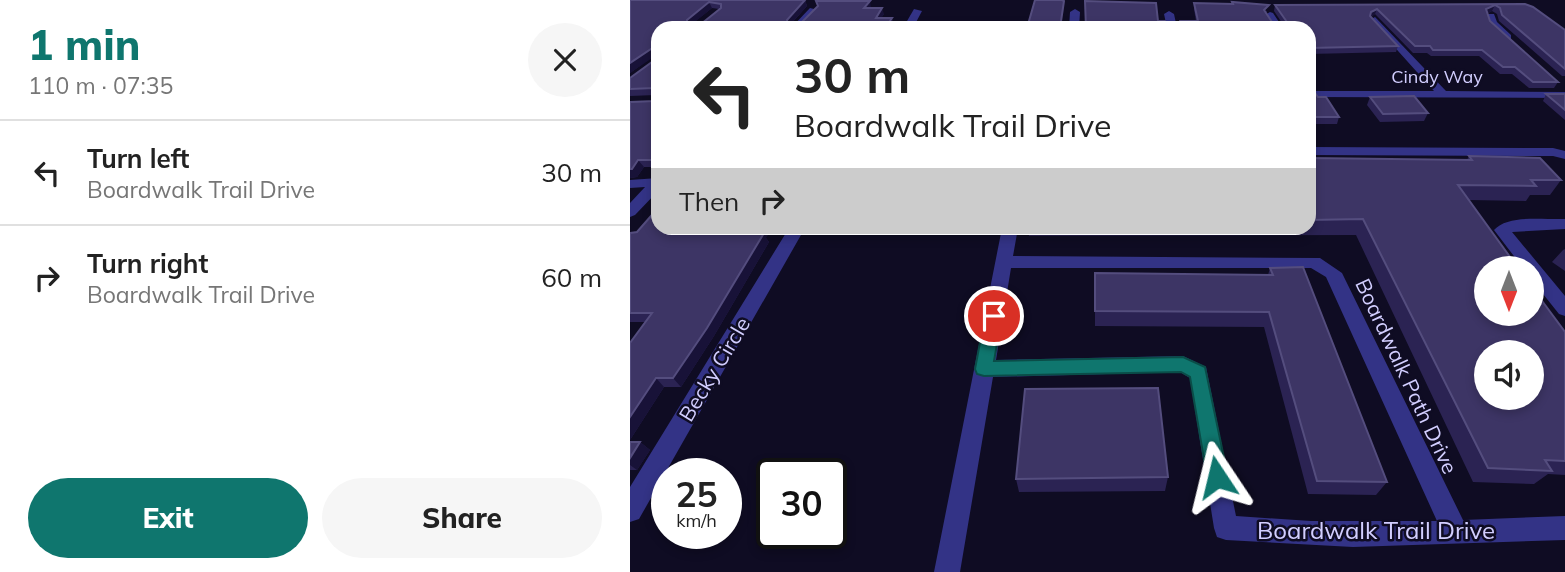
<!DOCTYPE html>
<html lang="en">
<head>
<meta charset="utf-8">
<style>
  :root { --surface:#fff; --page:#f6f6f6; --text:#222; --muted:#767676; --line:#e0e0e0; --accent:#0f766e }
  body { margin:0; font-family:Mulish,sans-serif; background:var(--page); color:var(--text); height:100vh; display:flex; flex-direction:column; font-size:26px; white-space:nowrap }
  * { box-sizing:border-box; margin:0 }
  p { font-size:23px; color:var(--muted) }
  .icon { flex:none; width:38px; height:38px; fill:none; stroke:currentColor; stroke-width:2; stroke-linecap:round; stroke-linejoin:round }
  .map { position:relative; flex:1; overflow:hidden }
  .drawer { display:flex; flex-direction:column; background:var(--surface); width:630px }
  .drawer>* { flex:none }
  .top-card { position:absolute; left:21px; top:21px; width:665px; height:214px; border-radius:21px; box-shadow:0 4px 10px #0003; background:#fff; color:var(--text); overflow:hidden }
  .needle { width:46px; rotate:180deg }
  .tools { position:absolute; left:844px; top:256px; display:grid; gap:14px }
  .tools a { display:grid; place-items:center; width:70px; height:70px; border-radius:50%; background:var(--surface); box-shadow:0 4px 10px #0003; font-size:35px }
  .speed { position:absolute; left:21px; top:458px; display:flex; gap:14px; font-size:35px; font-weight:700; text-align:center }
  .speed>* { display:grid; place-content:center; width:91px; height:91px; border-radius:50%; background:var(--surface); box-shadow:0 4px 10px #0003; line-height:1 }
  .speed small { font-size:18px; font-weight:400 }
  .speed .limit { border:4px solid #111; border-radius:10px; background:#fff; color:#111 }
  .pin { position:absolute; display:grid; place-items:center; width:60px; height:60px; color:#fff; margin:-30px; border:4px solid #fff; border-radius:50%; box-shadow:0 2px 7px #0007 }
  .me { position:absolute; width:77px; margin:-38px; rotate:350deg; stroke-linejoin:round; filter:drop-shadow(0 0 5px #0008) }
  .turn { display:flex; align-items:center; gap:24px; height:147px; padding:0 28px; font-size:32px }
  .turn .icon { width:91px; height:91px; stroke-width:2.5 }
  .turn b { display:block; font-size:49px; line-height:60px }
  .then { display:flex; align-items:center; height:66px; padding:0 28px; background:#0003; gap:14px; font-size:26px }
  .round { display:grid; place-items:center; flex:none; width:74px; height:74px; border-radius:37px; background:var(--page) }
  .overview { display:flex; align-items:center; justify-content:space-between; height:119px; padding:0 28px }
  h1 { font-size:42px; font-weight:800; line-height:52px; color:var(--accent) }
  .cta { display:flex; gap:14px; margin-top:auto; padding:14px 28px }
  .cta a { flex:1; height:80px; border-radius:42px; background:var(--accent); color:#fff; font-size:28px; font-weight:800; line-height:80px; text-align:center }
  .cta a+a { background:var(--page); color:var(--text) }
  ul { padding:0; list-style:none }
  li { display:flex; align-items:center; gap:21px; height:105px; padding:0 28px; border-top:2px solid var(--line) }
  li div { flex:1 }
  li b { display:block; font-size:26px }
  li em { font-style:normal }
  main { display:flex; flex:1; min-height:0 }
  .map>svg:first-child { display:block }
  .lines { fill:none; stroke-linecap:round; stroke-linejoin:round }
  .minor { fill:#333386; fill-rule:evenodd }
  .wall { fill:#2b2353; fill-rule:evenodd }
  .shaded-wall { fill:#181238 }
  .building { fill:#3d3565; stroke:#544d7e; stroke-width:2; fill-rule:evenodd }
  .route { fill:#0f766e; stroke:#0a4d48; stroke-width:2 }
  .labels { text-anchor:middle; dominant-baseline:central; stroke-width:5; stroke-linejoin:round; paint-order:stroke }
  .far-street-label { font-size:18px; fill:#d2ceff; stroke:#0f0c23 }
  .street-label { font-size:21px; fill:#d2ceff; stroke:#0f0c23 }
  .near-street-label { font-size:24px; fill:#d2ceff; stroke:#0f0c23 }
</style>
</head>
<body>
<main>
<section class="drawer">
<div class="overview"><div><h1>1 min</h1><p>110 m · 07:35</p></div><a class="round"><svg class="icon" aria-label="close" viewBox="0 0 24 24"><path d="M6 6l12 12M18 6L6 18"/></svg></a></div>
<ul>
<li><svg class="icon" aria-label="left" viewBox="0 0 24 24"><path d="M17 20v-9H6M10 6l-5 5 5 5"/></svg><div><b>Turn left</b><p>Boardwalk Trail Drive</p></div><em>30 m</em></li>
<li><svg class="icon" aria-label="right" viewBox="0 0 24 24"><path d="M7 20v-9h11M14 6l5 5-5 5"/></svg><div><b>Turn right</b><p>Boardwalk Trail Drive</p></div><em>60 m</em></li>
</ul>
<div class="cta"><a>Exit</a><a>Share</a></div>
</section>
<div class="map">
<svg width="935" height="572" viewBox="0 0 935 572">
  <rect width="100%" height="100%" fill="#0f0c23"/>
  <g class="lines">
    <!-- minor -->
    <path class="minor" d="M180,8L188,10L171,28H161Z
      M284,9L292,11L283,28H273Z
      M445,9L450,12L449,28H439L440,12Z
      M539,11L544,14L547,28H537L534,14Z
      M640,12L643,13L653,28H643L635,15Z
      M858,14H864L867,22L881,35V39H875L859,25Z
      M745,17L816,91L935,92V98L679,97V91H804L742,22L740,20Z
      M679,147L923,148L935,151V159L923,156L679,155Z
      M28,178V191L5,215L0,217V203L15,187L0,188V180Z
      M935,219V229L882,232L935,296V316L929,314L901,279V268H893L864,230C878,214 915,220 935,219Z
      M159,228H175L9,519L0,522V487Z
      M372,228H388L383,256L690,258L712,273L833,520L935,516V540L723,547L596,540L587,537L584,528L560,378L550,372L363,377L330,572H304ZM381,268H681L696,277L807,521H681L606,516L576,367L553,356L366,360Z"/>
  </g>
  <!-- wall -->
  <path class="wall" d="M0,0H175L177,6L161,24L171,23L241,8L254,14L251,18H262L263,24L261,28H28V167H14L7,177L0,178V102L25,101L26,95L0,96V78L26,59L25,55L0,73ZM82,8L89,9L71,24L63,23Z
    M602,2L637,11L636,13L644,25L652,23L644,11L645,5L895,4L935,30V76H932L869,21L867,14L862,11L858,13L860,21L928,82L924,88H899L882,74H870L849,56H801L797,53H783L745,14L741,17L768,46L766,52L679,54V28H456L528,21L538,25H548L566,21L564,9V3L601,4Z
    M679,88V92L688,97L709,117L707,124H679Z
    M916,94H935V120L913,101Z
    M740,97L798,113L794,121L750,122L737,105Z
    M839,156L931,180L920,195H900L896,201L839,200L935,332V475L918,474L904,484L843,482L726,235L399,236L398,228H679V158L837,160Z
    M0,233L136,238L139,242L84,336L51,387H34L0,440L16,322H0Z
    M935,249V271L922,262L933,250Z
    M640,268L757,482L746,495L678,494L634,327L465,326V273L638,275Z
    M0,442H10L20,450L7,470H0Z
    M538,477L535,491L389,492L386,479Z"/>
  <!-- shaded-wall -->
  <path class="shaded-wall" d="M175,0L177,6L159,26L157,20Z
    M240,1L241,8H234Z
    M434,1V7L431,28H430Z
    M79,2L82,8L60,26L57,23V20Z
    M865,5L862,11L854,15L856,9Z
    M252,8L254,14L247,24L246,18Z
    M747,9L745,14L739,18L741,12Z
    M262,18L263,24L261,28H255Z
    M24,47L28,54L0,73V63Z
    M28,156V166L24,160Z
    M8,160L14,167L7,177L0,178V169Z
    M133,228H143L136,238L139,242L84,336L51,387L43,378Z
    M26,378L34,387L0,440V417Z
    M10,442L20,450L7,470L0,465V458Z"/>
  <!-- building -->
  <path class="building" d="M0,0H175L157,20L158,24L171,23L188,6L186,1H240L234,8H252L246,18H262L255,28H28V156L24,160H8L2,169H0V102L25,101L26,91L24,88L0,89V78L26,59L24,47L0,63ZM79,2L91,4V8L71,24L57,23V20Z
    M405,0H432L434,1L430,28H397Z
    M455,1L526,3L528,21H535L538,25H548L550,21H568L564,3L603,4L602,2L639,5L634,10L644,25L657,22L645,5L895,4L903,7L935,30V69L872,15L870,8L865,5L856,9L860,21L928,82H903L885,67H873L852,50H803L800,46H785L747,9L741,12L740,16L768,46L679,48V28H456Z
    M679,88V92L685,93L688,97H696L709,117H679Z
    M916,94H935V110Z
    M784,96L798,113L753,114L740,97Z
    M839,156L910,158L931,180H901L906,186L828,185L888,268H856V313H901V286L935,332V461L915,460L922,471L858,468L733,219L679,220V158L842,160ZM856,352H901V397H856Z
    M28,208V228H133L129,233H134L77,328L43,378H26L0,417V343L22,313H0V233L7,232Z
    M673,267L757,482L687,481L639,312L465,311V273L643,275L640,268Z
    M528,388L538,477L386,479L395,389Z
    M0,442H10L0,458Z"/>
  <!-- route -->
  <path class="route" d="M364,309L372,316L364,361L553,357L575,367L598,477L595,484L587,487L580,484L577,477L560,377L551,372L354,376L347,374L345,369L355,316Z"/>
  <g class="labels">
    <!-- far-street labels -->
    <g class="far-street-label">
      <text x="807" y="76">Cindy Way</text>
    </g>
    <!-- street labels -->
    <g class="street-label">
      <text transform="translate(84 369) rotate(-59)">Becky Circle</text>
      <text transform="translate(777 376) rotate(65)">Boardwalk Path Drive</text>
    </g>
    <!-- near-street labels -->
    <g class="near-street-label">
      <text x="746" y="530">Boardwalk Trail Drive</text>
    </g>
  </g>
</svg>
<div class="tools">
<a><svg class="needle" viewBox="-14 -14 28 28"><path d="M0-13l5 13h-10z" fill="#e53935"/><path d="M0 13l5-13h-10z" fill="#767676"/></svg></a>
<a><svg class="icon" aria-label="sound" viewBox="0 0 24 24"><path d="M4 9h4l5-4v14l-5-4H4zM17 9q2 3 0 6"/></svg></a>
</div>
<div class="speed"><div>25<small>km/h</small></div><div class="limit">30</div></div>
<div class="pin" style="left:364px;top:316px;background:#d93025"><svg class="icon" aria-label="arrive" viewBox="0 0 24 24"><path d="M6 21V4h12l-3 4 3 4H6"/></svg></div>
<svg class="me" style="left:587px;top:477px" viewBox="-20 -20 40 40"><path d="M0-17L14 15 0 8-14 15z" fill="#0f766e" stroke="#fff" stroke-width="4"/></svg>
<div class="top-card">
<div class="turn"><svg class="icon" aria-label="left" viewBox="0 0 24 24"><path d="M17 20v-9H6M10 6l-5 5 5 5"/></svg><div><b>30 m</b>Boardwalk Trail Drive</div></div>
<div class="then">Then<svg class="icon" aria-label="right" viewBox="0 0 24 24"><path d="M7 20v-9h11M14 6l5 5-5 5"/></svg></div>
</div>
</div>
</main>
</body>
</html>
